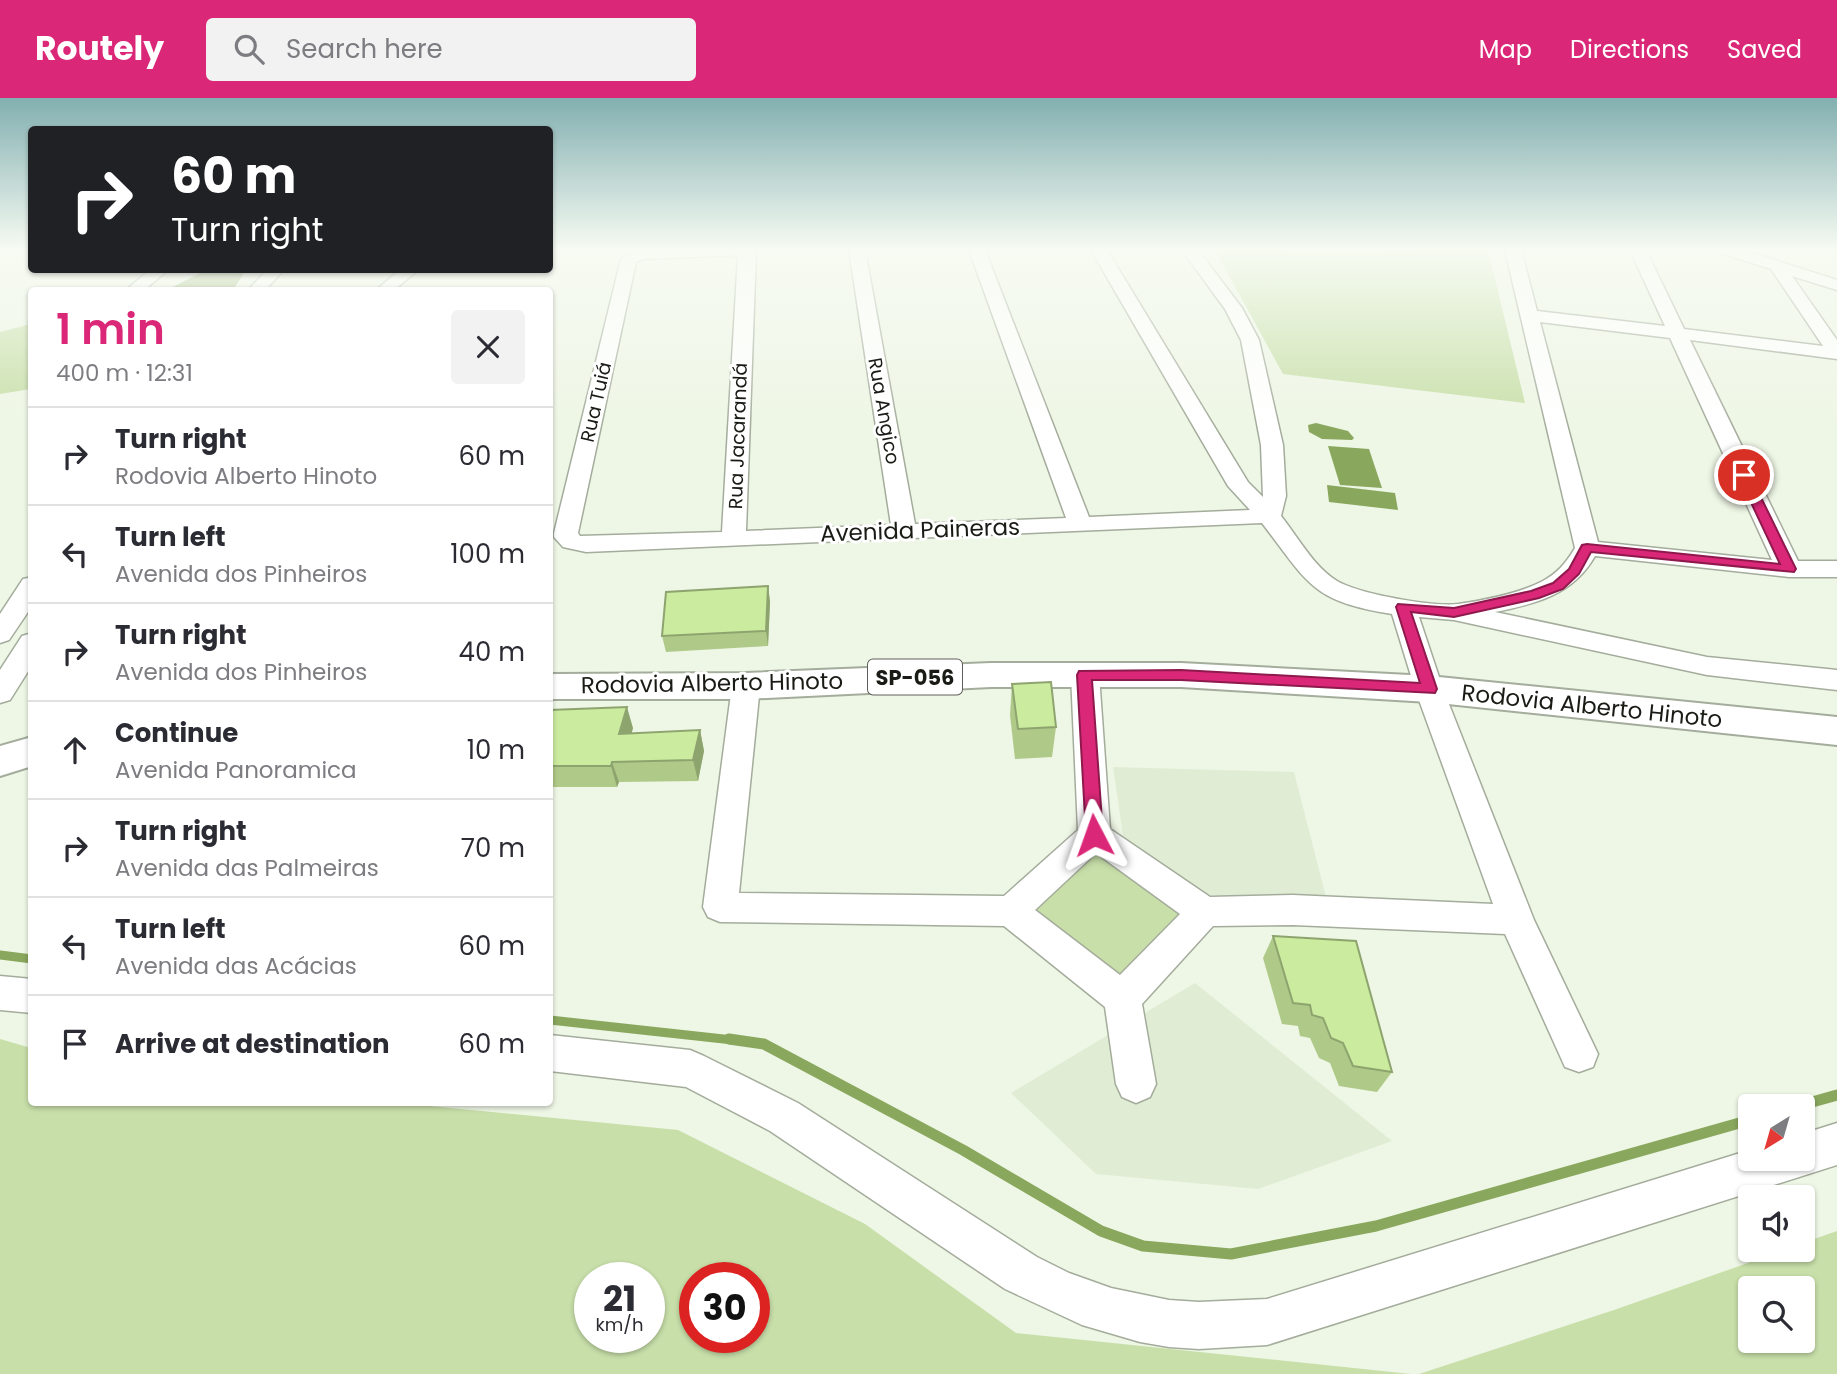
<!DOCTYPE html>
<html lang="en">
<head>
<meta charset="utf-8">
<style>
  :root { --surface:#fff; --page:#f2f2f3; --text:#2b2b33; --muted:#7c7c81; --line:#e1e1e2; --accent:#db2777 }
  body { margin:0; font-family:Poppins,sans-serif; background:var(--page); color:var(--text); height:100vh; display:flex; flex-direction:column; font-size:26px; white-space:nowrap }
  * { box-sizing:border-box; margin:0 }
  p { font-size:23px; color:var(--muted) }
  .icon { flex:none; width:38px; height:38px; fill:none; stroke:currentColor; stroke-width:2; stroke-linecap:round; stroke-linejoin:round }
  .map { position:relative; flex:1; overflow:hidden }
  .details { position:absolute; left:28px; top:189px; width:525px; height:819px; display:flex; flex-direction:column; background:var(--surface); border-radius:7px; box-shadow:0 2px 5px #0004 }
  .details>* { flex:none }
  .guide { position:absolute; left:28px; top:28px; width:525px; height:147px; border-radius:7px; box-shadow:0 2px 5px #0004; background:#202124; color:#fff; overflow:hidden }
  .needle { width:46px; rotate:217deg }
  .tools { position:absolute; left:1738px; top:996px; display:grid; gap:14px }
  .tools a { display:grid; place-items:center; width:77px; height:77px; border-radius:7px; background:var(--surface); box-shadow:0 2px 5px #0004; font-size:35px }
  .speed { position:absolute; left:574px; top:1164px; display:flex; gap:14px; font-size:35px; font-weight:700; text-align:center }
  .speed>* { display:grid; place-content:center; width:91px; height:91px; border-radius:50%; background:var(--surface); box-shadow:0 2px 5px #0004; line-height:1 }
  .speed small { font-size:18px; font-weight:400 }
  .speed .limit { border:10px solid #d22; background:#fff; color:#111 }
  .pin { position:absolute; display:grid; place-items:center; width:60px; height:60px; color:#fff; margin:-30px; border:4px solid #fff; border-radius:50%; box-shadow:0 2px 7px #0007 }
  .me { position:absolute; width:77px; margin:-38px; rotate:356deg; stroke-linejoin:round; filter:drop-shadow(0 0 5px #0008) }
  .turn { display:flex; align-items:center; gap:24px; height:147px; padding:0 28px; font-size:32px }
  .turn .icon { width:91px; height:91px; stroke-width:2.5 }
  .turn b { display:block; font-size:49px; line-height:60px }
  .round { display:grid; place-items:center; flex:none; width:74px; height:74px; border-radius:7px; background:var(--page) }
  .overview { display:flex; align-items:center; justify-content:space-between; height:119px; padding:0 28px }
  h1 { font-size:42px; font-weight:600; line-height:52px; color:var(--accent) }
  ul { padding:0; list-style:none }
  li { display:flex; align-items:center; gap:21px; height:98px; padding:0 28px; border-top:2px solid var(--line) }
  li div { flex:1 }
  li b { display:block; font-size:26px }
  li em { font-style:normal }
  header { display:flex; align-items:center; gap:42px; box-sizing:border-box; height:98px; padding:0 35px; background:var(--accent); color:#fff }
  header strong { font-size:33px }
  nav { display:flex; gap:38px; margin-inline-start:auto; font-size:24px }
  .search { width:490px; height:63px; background:var(--page); display:flex; align-items:center; gap:18px; box-sizing:border-box; padding:0 24px; border-radius:7px; color:var(--muted); font-size:26px }
  .map>svg:first-child { display:block }
  .built { fill:#e1ecd4 }
  .green { fill:#c8dfa9; fill-rule:evenodd }
  .water { fill:#89a75d }
  .lines { fill:none; stroke-linecap:round; stroke-linejoin:round }
  .stream-far1 { stroke:#89a75d; stroke-width:9 }
  .stream { stroke:#89a75d; stroke-width:11 }
  .minor-casing { stroke:#a4ac9c; stroke-width:3 }
  .major-casing { stroke:#a4ac9c; stroke-width:4 }
  .minor { fill:#fff; fill-rule:evenodd }
  .major { fill:#fff; fill-rule:evenodd }
  .wall { fill:#afca88 }
  .shaded-wall { fill:#8ea46f }
  .building { fill:#cbeb9e; stroke:#8ea46f; stroke-width:2 }
  .route { fill:#db2777; stroke:#8e194d; stroke-width:2 }
  .labels { text-anchor:middle; dominant-baseline:central; stroke-width:6; stroke-linejoin:round; paint-order:stroke }
  .far-street-label { font-size:19px; fill:#191b15; stroke:#fff }
  .shield { fill:#fff; stroke:#5e5f5b; stroke-width:2 }
  .shield-label { font-size:21px; font-weight:bold; fill:#191b15 }
  .street-label { font-size:23px; fill:#191b15; stroke:#fff }
</style>
</head>
<body>
<header>
<strong>Routely</strong>
<div class="search"><svg class="icon" aria-label="search" viewBox="0 0 24 24"><circle cx="10" cy="10" r="6"/><path d="M15 15l6 6"/></svg>Search here</div>
<nav><a>Map</a><a>Directions</a><a>Saved</a></nav>
</header>
<div class="map">
<svg width="1837" height="1276" viewBox="0 0 1837 1276">
  <rect width="100%" height="100%" fill="#eef6e5"/>
  <!-- built -->
  <path class="built" d="M1113,669L1294,674L1327,803L1195,796L1125,751Z
    M1195,885L1392,1043L1258,1091L1096,1076L1011,995Z"/>
  <!-- green -->
  <path class="green" d="M1215,152H1286L1287,154L1488,152L1525,305L1283,276Z
    M31,226V291L0,296V234Z
    M1097,748L1191,814L1120,888L1025,815Z
    M0,941L31,950L32,1004H388L678,1032L865,1126L1016,1235L1411,1276H0ZM590,1180H649V1239H590ZM695,1180H754V1239H695Z
    M1837,1133V1276H1419L1614,1212L1785,1152H1802L1803,1145ZM1802,1190V1242H1750V1190Z"/>
  <!-- water -->
  <path class="water" d="M206,172H246L233,192H167Z
    M1316,325L1348,333L1354,340L1352,342L1322,341L1309,334L1308,327Z
    M1328,348L1369,351L1382,390L1340,387Z
    M1327,387L1395,395L1398,412L1329,404Z"/>
  <g class="lines">
    <!-- stream-far1 -->
    <path class="stream-far1" d="M0,857L32,861
      M550,922L742,943"/>
    <!-- stream -->
    <path class="stream" d="M729,941L764,946L963,1052L1101,1133L1143,1148L1231,1156L1376,1128L1750,1022
      M1798,1008L1837,997"/>
    <defs>
      <path id="minor" d="M639,152H756L746,433L891,427L849,152H865L915,426L1066,420L969,152H985L1089,419L1250,412L1228,388L1091,152H1107L1248,384L1263,399L1261,347L1241,242L1225,211L1182,152H1198L1242,210L1259,242L1283,347L1286,398L1281,418C1298,439 1313,468 1337,483C1359,496 1432,509 1458,506C1485,502 1517,496 1541,484C1557,476 1566,465 1575,450L1505,152H1521L1537,213L1665,228L1630,152H1646L1684,231L1823,248L1771,171L1721,155L1719,152H1743L1837,182V192L1792,178L1837,242V261L1690,242L1798,463H1837V479H1789L1595,458C1573,497 1535,506 1495,514L1707,559L1837,572V592L1707,577L1454,522L1419,519L1443,591L1534,822L1598,956L1593,969L1579,974L1565,969L1505,836L1293,827L1213,828L1142,906L1156,986L1150,999L1136,1005L1122,999L1116,986L1105,909L1004,828L720,824L708,819L703,809L732,588L736,581L746,578L756,581L760,588L739,795L1004,798L1078,732L1071,577L1075,570L1085,568L1095,570L1099,577L1110,731L1210,799L1293,797L1493,806L1415,591L1392,516C1311,503 1309,486 1262,425L586,454L563,449L554,439V435L621,161ZM738,157L722,434L580,438L578,435L636,164L644,161ZM1540,224L1670,240L1772,462L1598,444ZM1096,755L1180,816L1120,877L1035,812Z
        M150,172H168L144,192H126Z
        M267,172H284L265,192H248Z
        M400,172H418L394,192H376Z
        M32,479V508L9,542L0,545V516L23,481Z
        M32,535V567L10,602L0,605V572L22,538Z
        M0,878L32,881V915L0,912Z
        M550,937L690,952L704,958L798,1005L1037,1159L1069,1175L1111,1190L1169,1202L1199,1204L1267,1201L1750,1052V1060H1802V1036L1837,1025V1067L1267,1247L1199,1251L1169,1249L1140,1244L1082,1227L1005,1191L770,1033L686,989L550,973Z"/>
      <path id="major" d="M991,565H1181L1429,578L1837,619V647L1429,604L1181,589H991L746,601H550V576L746,575Z
        M32,639V668L0,678V648Z"/>
    </defs>
    <!-- minor casing -->
    <use href="#minor" class="minor-casing"/>
    <!-- major casing -->
    <use href="#major" class="major-casing"/>
    <!-- minor -->
    <use href="#minor" class="minor"/>
    <!-- major -->
    <use href="#major" class="major"/>
  </g>
  <!-- wall -->
  <path class="wall" d="M768,488L770,504L768,548L666,554L662,538Z
    M1012,586L1056,629L1052,659L1015,661L1010,617Z
    M550,612L633,630L631,635L700,632L704,653L698,683L619,684L617,689H550Z
    M1273,838L1392,974L1377,994L1339,988L1330,965L1319,960L1310,940L1300,938L1298,928L1282,926L1263,860Z"/>
  <!-- shaded-wall -->
  <path class="shaded-wall" d="M768,488L770,504L768,548L766,533Z
    M627,609L633,630L626,657L619,636Z
    M700,632L704,653L698,683L693,662Z
    M612,664L619,684L617,689L611,668Z"/>
  <!-- building -->
  <path class="building" d="M768,488L766,533L662,538L666,494Z
    M1051,584L1056,629L1018,631L1012,586Z
    M627,609L619,636L700,632L693,662L612,664L611,668H550V612Z
    M1273,838L1356,843L1392,974L1353,968L1343,945L1331,940L1323,920L1312,917L1310,907L1293,905Z"/>
  <!-- sky -->
  <linearGradient id="sky" x2="0" y2="1"><stop stop-color="#82afb0"/><stop offset="0.46" stop-color="#f7fbf3"/><stop offset="1" stop-color="#f7fbf3" stop-opacity="0"/></linearGradient>
  <rect width="1837" height="330" fill="url(#sky)"/>
  <!-- route -->
  <path class="route" d="M1744,374L1750,377L1796,471L1794,474L1591,454L1579,476L1563,491L1539,500L1454,519L1411,514L1437,591L1435,595L1181,582H1092L1103,737L1101,742H1088L1086,737L1077,577L1079,573L1181,572L1420,585L1396,509L1398,506L1454,510L1531,493L1553,485L1569,471L1582,447L1587,446L1780,466L1738,377Z"/>
  <g class="labels">
    <!-- far-street labels -->
    <g class="far-street-label">
      <text transform="translate(596 304) rotate(-77)">Rua Tuiá</text>
      <text transform="translate(884 313) rotate(80)">Rua Angico</text>
      <text transform="translate(738 338) rotate(-88)">Rua Jacarandá</text>
    </g>
    <!-- shield labels -->
    <rect class="shield" x="868" y="561.5" width="94" height="35" rx="5"/>
    <g class="shield-label">
      <text x="915" y="579">SP-056</text>
    </g>
    <!-- street labels -->
    <g class="street-label">
      <text transform="translate(920 432) rotate(-2)">Avenida Paineras</text>
      <text transform="translate(712 585) rotate(-1)">Rodovia Alberto Hinoto</text>
      <text transform="translate(1592 608) rotate(6)">Rodovia Alberto Hinoto</text>
    </g>
  </g>
</svg>
<div class="tools">
<a><svg class="needle" viewBox="-14 -14 28 28"><path d="M0-13l5 13h-10z" fill="#e53935"/><path d="M0 13l5-13h-10z" fill="#7c7c81"/></svg></a>
<a><svg class="icon" aria-label="sound" viewBox="0 0 24 24"><path d="M4 9h4l5-4v14l-5-4H4zM17 9q2 3 0 6"/></svg></a>
<a><svg class="icon" aria-label="search" viewBox="0 0 24 24"><circle cx="10" cy="10" r="6"/><path d="M15 15l6 6"/></svg></a>
</div>
<div class="speed"><div>21<small>km/h</small></div><div class="limit">30</div></div>
<div class="pin" style="left:1744px;top:377px;background:#d93025"><svg class="icon" aria-label="arrive" viewBox="0 0 24 24"><path d="M6 21V4h12l-3 4 3 4H6"/></svg></div>
<svg class="me" style="left:1094px;top:737px" viewBox="-20 -20 40 40"><path d="M0-17L14 15 0 8-14 15z" fill="#db2777" stroke="#fff" stroke-width="4"/></svg>
<div class="guide">
<div class="turn"><svg class="icon" aria-label="right" viewBox="0 0 24 24"><path d="M7 20v-9h11M14 6l5 5-5 5"/></svg><div><b>60 m</b>Turn right</div></div>
</div>
<section class="details">
<div class="overview"><div><h1>1 min</h1><p>400 m · 12:31</p></div><a class="round"><svg class="icon" aria-label="close" viewBox="0 0 24 24"><path d="M6 6l12 12M18 6L6 18"/></svg></a></div>
<ul>
<li><svg class="icon" aria-label="right" viewBox="0 0 24 24"><path d="M7 20v-9h11M14 6l5 5-5 5"/></svg><div><b>Turn right</b><p>Rodovia Alberto Hinoto</p></div><em>60 m</em></li>
<li><svg class="icon" aria-label="left" viewBox="0 0 24 24"><path d="M17 20v-9H6M10 6l-5 5 5 5"/></svg><div><b>Turn left</b><p>Avenida dos Pinheiros</p></div><em>100 m</em></li>
<li><svg class="icon" aria-label="right" viewBox="0 0 24 24"><path d="M7 20v-9h11M14 6l5 5-5 5"/></svg><div><b>Turn right</b><p>Avenida dos Pinheiros</p></div><em>40 m</em></li>
<li><svg class="icon" aria-label="ahead" viewBox="0 0 24 24"><path d="M12 20V5M6 11l6-6 6 6"/></svg><div><b>Continue</b><p>Avenida Panoramica</p></div><em>10 m</em></li>
<li><svg class="icon" aria-label="right" viewBox="0 0 24 24"><path d="M7 20v-9h11M14 6l5 5-5 5"/></svg><div><b>Turn right</b><p>Avenida das Palmeiras</p></div><em>70 m</em></li>
<li><svg class="icon" aria-label="left" viewBox="0 0 24 24"><path d="M17 20v-9H6M10 6l-5 5 5 5"/></svg><div><b>Turn left</b><p>Avenida das Acácias</p></div><em>60 m</em></li>
<li><svg class="icon" aria-label="arrive" viewBox="0 0 24 24"><path d="M6 21V4h12l-3 4 3 4H6"/></svg><div><b>Arrive at destination</b></div><em>60 m</em></li>
</ul>
</section>
</div>
</body>
</html>
